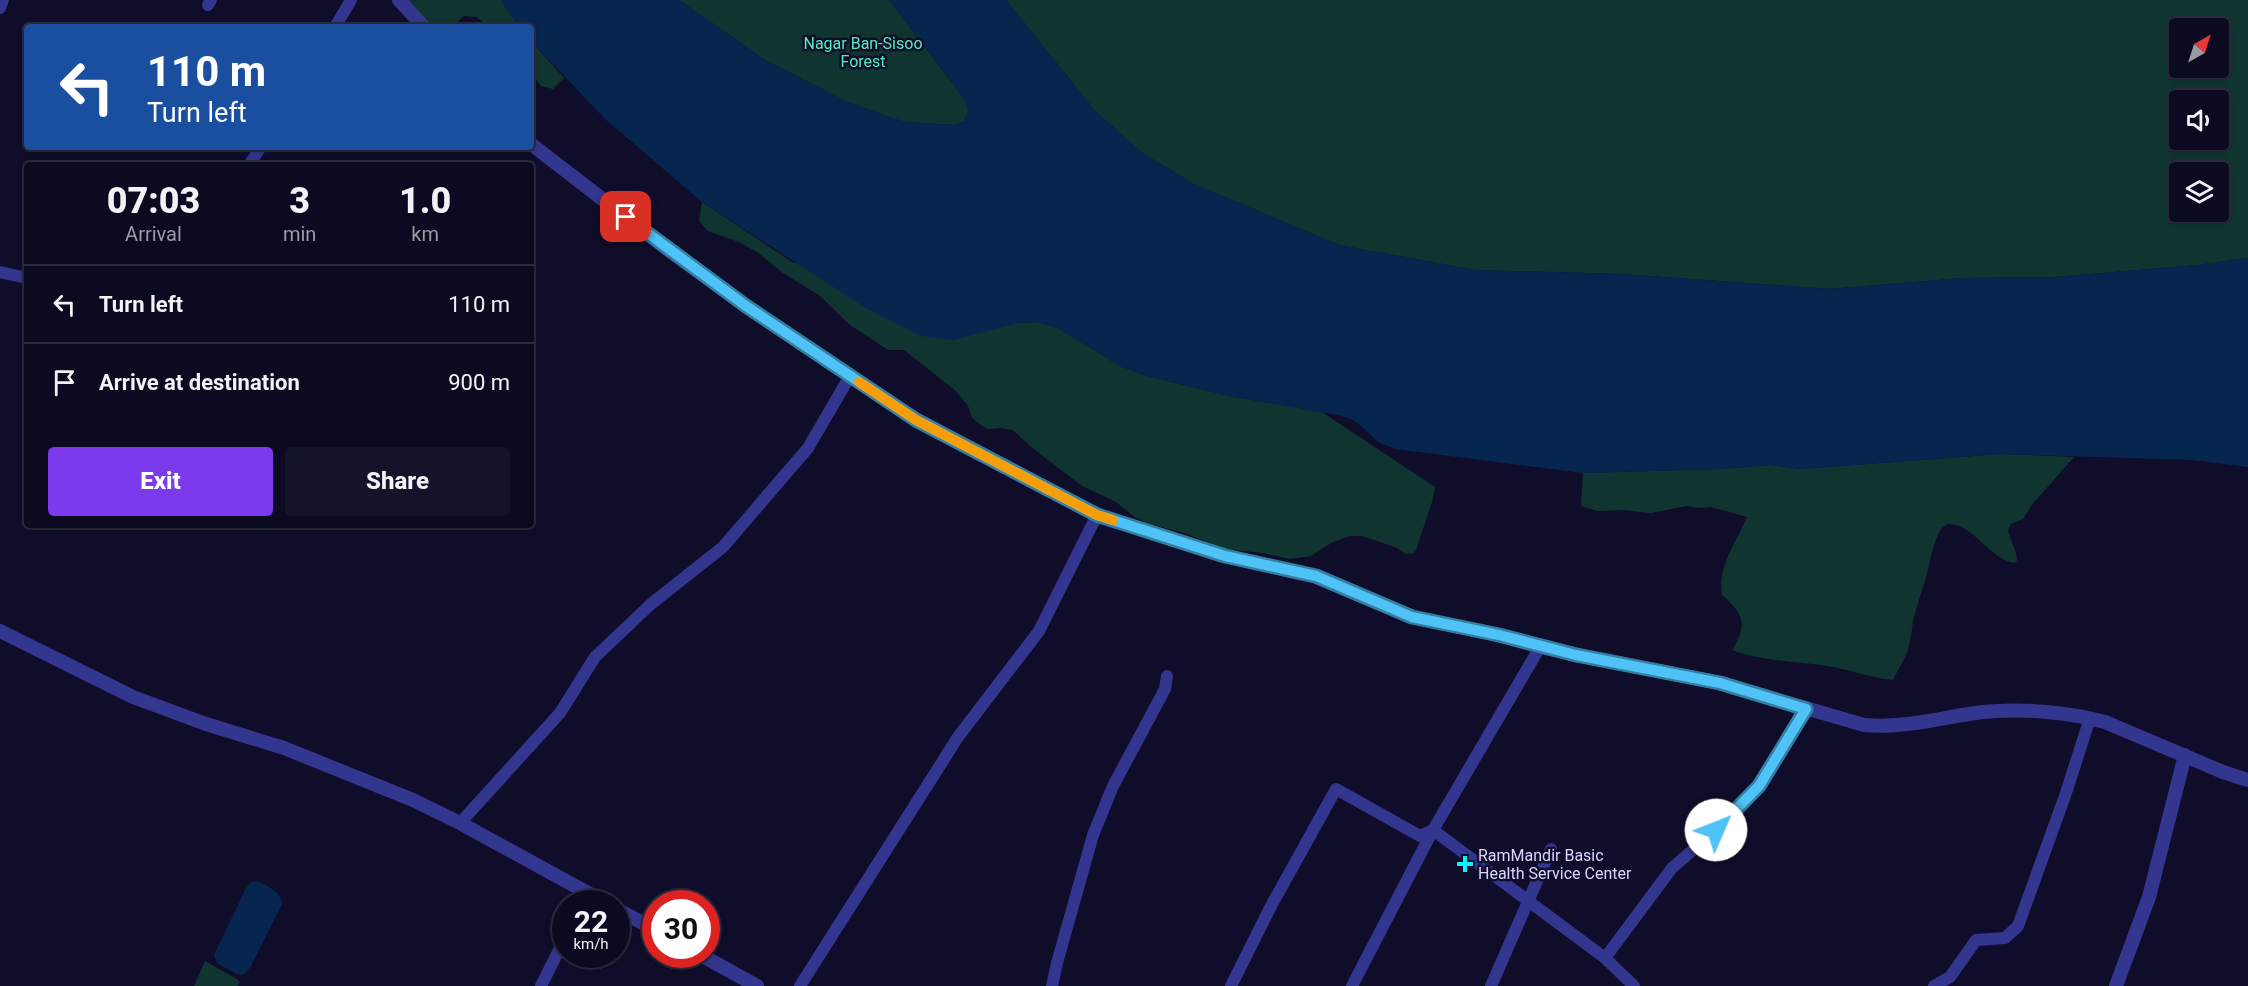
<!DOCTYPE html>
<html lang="en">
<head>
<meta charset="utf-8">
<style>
  :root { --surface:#0c0a20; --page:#151329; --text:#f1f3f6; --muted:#9a9aa5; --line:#2c2b3e; --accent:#7c3aed }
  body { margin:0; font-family:Roboto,sans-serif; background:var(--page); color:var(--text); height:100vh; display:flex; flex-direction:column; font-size:22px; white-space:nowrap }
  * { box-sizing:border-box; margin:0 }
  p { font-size:20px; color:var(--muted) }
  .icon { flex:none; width:33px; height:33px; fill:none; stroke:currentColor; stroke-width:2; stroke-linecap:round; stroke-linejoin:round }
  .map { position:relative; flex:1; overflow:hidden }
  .sheet { position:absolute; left:24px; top:162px; width:510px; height:366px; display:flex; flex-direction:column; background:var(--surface); border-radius:6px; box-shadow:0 3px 9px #0003,0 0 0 2px var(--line) }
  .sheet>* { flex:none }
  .hud { position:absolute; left:24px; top:24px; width:510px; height:126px; border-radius:6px; box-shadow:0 3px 9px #0003,0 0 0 2px var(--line); background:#1a4fa0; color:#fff; overflow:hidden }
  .needle { width:39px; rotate:39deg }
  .tools { position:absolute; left:2169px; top:18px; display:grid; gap:12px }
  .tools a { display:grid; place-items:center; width:60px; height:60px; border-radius:6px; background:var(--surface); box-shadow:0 3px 9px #0003,0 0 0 2px var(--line); font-size:30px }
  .speed { position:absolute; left:552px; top:890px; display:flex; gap:12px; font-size:30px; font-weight:700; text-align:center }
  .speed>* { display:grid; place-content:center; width:78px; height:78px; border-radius:50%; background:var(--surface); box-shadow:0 3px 9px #0003,0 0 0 2px var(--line); line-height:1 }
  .speed small { font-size:15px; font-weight:400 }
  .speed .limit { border:9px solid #d22; background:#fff; color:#111 }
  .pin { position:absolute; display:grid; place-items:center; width:51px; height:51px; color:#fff; margin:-26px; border-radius:12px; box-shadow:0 3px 9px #0006 }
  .me { position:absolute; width:66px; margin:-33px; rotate:46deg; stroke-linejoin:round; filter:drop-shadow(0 0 4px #0008) }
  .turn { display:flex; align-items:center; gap:21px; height:126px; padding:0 24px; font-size:27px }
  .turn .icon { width:78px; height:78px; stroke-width:2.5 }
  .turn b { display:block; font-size:42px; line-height:51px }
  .eta { display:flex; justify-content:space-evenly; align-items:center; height:102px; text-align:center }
  .eta b { font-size:36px; font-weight:800; line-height:42px }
  .action { display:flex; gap:12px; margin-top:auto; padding:12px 24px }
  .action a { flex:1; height:69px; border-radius:6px; background:var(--accent); color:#fff; font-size:24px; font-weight:800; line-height:69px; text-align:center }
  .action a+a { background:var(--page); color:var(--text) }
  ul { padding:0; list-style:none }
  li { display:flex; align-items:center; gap:18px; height:78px; padding:0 24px; border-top:2px solid var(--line) }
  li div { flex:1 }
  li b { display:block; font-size:22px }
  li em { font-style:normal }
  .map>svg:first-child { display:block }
  .green { fill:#103531; fill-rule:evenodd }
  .water { fill:#062650 }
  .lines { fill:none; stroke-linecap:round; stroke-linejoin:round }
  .minor { stroke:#33368e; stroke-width:12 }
  .tertiary { stroke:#33368e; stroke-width:14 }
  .route-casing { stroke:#337fa1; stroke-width:15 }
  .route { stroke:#4fc3f7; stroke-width:10 }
  .slow { stroke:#f59e0b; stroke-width:10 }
  .poi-dot { fill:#02f6ff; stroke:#100d2a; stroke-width:2 }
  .labels { text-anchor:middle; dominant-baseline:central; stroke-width:5; stroke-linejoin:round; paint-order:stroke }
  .park-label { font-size:16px; fill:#54edbd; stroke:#100d2a }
  .poi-label { font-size:16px; fill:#d9d6ff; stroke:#100d2a; text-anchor:start }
</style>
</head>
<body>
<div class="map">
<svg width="2248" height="986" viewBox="0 0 2248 986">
  <rect width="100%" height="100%" fill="#100d2a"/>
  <!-- green -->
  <path class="green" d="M406,0H501L519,27H488L477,17L464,16L452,27H431Z
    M679,0H889L965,100L968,112L964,121L955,125L904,122L847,102L765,60Z
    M1006,0H2248V258L2197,265L2055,277L1962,278L1829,289L1623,274L1475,270L1339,245L1194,184L1141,152L1096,112ZM2180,28H2218V68H2180ZM2180,100H2218V140H2180ZM2180,172H2218V212H2180Z
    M531,41L564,78L553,89L541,86L531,74Z
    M702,202L792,262L1019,323L1037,322L1058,328L1120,366L1147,376L1229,396L1322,412L1435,487L1432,502L1416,550L1414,553L1406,554L1395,547L1362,536H1350L1331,543L1311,556L1290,559L1263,553L1224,549L1187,534L1147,523L1135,517L1116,502L1082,486L1031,447L1013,430L1001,428L989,429L982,426L972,418L968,406L956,391L904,350H888L850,325L820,296L783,273L757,252L739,242L708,231L699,221Z
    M2001,454L2074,457L2031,506L2023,519L2011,524L2008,531L2016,553L2017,561L2014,563C1988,557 1977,529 1952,524C1936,520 1930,563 1927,574C1924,586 1919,598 1916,610C1912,622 1912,634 1909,646C1906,658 1898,669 1893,680C1872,678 1854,671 1833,667C1800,661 1763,662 1732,650C1748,625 1744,614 1722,595C1717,567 1737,541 1747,517L1711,507L1699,508L1687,506L1651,513L1622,510L1597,511L1581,506L1583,473L1720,469L1770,465L1801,469Z
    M205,961L240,981L238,986H194Z"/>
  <!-- water -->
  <path class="water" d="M501,0H679L765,60L847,102L904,122L955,125L964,121L968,112L965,100L889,0H1006L1096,112L1141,152L1194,184L1339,245L1475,270L1623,274L1829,289L1962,278L2055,277L2197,265L2248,258V467L2192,460L2001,454L1801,469L1770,465L1720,469L1583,473L1395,449L1378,442L1359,424L1351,419L1337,415L1229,396L1147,376L1120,366L1058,328L1037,322L1019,323L953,340L921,336L869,310L702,202L605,119L531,41V27H519Z
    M258,881C268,887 281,891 282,904L250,968L242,975L236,974L217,963L214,955L247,886L251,882Z"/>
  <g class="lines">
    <!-- minor -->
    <path class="minor" d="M208,5L211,0
      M0,8L3,0
      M335,27L351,0
      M249,165L261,147
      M0,272L27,278
      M1540,647L1433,830L1605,958
      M460,823L560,713L595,657L651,604L723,547L808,448L850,376
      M541,986L566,936
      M800,986L958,737L1039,631L1097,515
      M1052,986L1057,963L1093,835L1113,786L1165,689L1167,676
      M1231,986L1271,906L1336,789L1420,836L1433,830
      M1352,986L1433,830
      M1491,986L1551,849
      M1634,986L1605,958L1672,868L1716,830L1759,786L1806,709
      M1934,986L1950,977L1976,940L2005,938L2018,926L2066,793L2090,718"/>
    <!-- tertiary -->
    <path class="tertiary" d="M399,0L424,27
      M531,144L667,249L746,306L916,420L1097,515L1225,556L1316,577L1412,617L1499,635L1540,647L1720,683L1864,725C1903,729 1943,717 1982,712C2022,708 2067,712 2105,722L2223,772L2248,780
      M0,631L133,697L206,724L284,748L413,800L460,823L606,903
      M616,909L656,930
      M699,954L757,986
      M2116,986L2149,897L2185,755"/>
  </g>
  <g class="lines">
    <defs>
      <path id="route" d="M626,217L746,306L916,420L1097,515L1225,556L1316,576L1412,617L1499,635L1576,655L1720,683L1806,709L1759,786L1716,830"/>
    </defs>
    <!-- route casing -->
    <use href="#route" class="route-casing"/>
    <!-- route -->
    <use href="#route" class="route"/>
    <!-- slow -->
    <path class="slow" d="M859,382L916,420L1097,515L1113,520"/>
  </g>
  <!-- markers -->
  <path class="poi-dot" d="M1462 855h6v6h6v6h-6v6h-6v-6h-6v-6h6z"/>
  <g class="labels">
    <!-- park labels -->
    <g class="park-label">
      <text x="863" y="43">Nagar Ban-Sisoo<tspan x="863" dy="18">Forest</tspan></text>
    </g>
    <!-- poi labels -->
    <g class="poi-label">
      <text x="1478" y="855">RamMandir Basic<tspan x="1478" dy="18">Health Service Center</tspan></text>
    </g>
  </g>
</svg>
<div class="tools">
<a><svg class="needle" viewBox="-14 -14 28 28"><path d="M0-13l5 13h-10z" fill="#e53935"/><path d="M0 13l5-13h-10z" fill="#9a9aa5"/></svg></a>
<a><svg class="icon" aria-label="sound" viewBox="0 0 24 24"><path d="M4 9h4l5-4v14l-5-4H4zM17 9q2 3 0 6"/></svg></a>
<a><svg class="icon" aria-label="layers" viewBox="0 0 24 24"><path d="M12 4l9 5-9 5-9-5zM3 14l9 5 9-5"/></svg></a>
</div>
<div class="speed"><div>22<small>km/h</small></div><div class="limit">30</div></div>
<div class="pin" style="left:626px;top:217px;background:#d93025"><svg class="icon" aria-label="arrive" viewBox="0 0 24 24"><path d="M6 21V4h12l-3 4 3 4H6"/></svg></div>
<svg class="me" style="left:1716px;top:830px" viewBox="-20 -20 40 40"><circle r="19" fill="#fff"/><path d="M0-13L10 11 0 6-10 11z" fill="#4fc3f7"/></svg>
<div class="hud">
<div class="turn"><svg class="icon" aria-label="left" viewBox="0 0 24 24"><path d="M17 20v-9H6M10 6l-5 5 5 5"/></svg><div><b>110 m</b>Turn left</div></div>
</div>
<section class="sheet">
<div class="eta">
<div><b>07:03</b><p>Arrival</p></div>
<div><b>3</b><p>min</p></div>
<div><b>1.0</b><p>km</p></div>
</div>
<ul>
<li><svg class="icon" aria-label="left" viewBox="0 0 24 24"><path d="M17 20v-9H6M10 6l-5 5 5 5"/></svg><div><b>Turn left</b></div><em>110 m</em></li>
<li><svg class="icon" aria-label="arrive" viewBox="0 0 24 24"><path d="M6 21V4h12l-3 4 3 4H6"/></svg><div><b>Arrive at destination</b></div><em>900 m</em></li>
</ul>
<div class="action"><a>Exit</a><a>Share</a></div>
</section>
</div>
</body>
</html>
